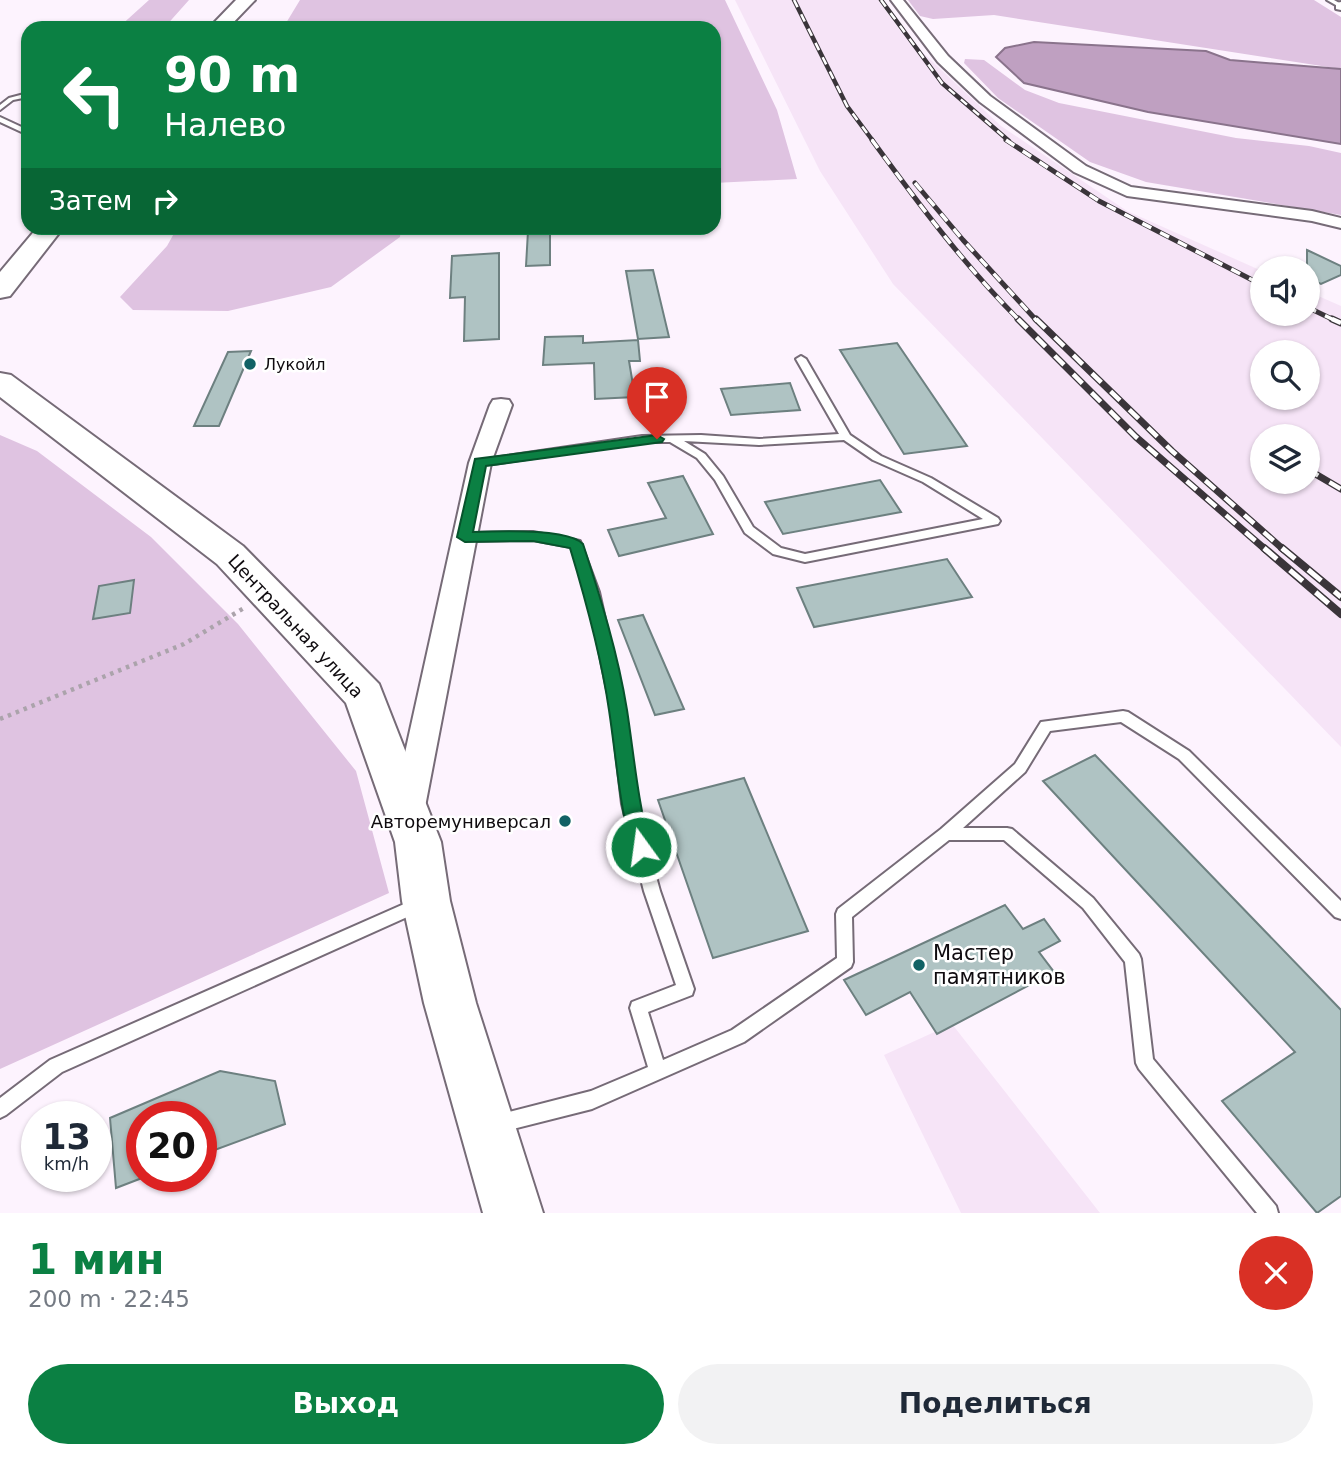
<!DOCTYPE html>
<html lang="ru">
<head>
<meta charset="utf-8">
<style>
  :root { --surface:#fff; --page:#f2f2f3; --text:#1f2937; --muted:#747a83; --accent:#0b8043 }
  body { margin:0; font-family:"DejaVu Sans",sans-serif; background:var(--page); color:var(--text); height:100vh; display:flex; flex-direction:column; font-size:26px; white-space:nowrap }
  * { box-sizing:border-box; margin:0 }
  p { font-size:23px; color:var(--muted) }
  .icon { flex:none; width:38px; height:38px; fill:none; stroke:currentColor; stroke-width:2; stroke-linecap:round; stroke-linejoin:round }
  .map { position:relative; height:1213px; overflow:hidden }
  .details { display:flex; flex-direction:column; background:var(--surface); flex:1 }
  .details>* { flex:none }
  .banner { position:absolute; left:21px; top:21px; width:700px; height:214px; border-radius:21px; box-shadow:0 2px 5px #0004; background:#0b8043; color:#fff; overflow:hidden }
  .fabs { position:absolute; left:1250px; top:256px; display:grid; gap:14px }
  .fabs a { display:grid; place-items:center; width:70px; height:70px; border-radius:50%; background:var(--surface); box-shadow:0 2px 5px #0004; font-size:35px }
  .speed { position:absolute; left:21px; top:1101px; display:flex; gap:14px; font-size:35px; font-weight:700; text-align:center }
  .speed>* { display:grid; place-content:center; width:91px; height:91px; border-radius:50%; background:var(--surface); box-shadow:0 2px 5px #0004; line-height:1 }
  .speed small { font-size:18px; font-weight:400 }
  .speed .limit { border:10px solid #d22; background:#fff; color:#111 }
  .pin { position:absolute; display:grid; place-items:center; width:60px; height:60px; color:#fff; margin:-72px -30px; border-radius:50% 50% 50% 0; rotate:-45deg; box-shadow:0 0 7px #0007 }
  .pin .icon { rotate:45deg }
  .me { position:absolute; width:77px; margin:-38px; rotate:346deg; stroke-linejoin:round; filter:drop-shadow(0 0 5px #0008) }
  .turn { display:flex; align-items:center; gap:24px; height:147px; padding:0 28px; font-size:32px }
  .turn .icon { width:91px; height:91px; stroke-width:2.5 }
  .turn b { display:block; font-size:49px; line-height:60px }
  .then { display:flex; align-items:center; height:66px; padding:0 28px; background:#0003; gap:14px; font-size:26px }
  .round { display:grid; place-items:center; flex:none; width:74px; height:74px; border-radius:37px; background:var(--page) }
  .summary { display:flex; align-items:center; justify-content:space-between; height:119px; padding:0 28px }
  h1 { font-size:42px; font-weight:600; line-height:52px; color:var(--accent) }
  .primary-button { display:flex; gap:14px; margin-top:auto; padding:14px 28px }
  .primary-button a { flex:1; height:80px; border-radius:42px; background:var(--accent); color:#fff; font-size:28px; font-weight:600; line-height:80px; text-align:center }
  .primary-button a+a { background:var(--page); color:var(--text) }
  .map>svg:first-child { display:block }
  .built { fill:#f6e4f7; fill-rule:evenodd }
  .green { fill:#dfc3e1 }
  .water { fill:#bfa0c1; stroke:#8a738c; stroke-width:2 }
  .building { fill:#afc3c3; stroke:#6d8080; stroke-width:2 }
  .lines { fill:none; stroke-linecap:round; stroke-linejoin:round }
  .lane-casing { stroke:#766b77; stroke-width:4 }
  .street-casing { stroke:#766b77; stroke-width:4 }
  .primary-casing { stroke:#766b77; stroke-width:4 }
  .path { stroke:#aba3ab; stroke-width:4.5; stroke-dasharray:3.5 5; stroke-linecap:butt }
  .lane { fill:#fff; fill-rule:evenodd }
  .street { fill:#fff; fill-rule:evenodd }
  .primary { fill:#fff; fill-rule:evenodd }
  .rail-far3-casing { stroke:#3a353a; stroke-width:4.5 }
  .rail-far2-casing { stroke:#3a353a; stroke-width:5 }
  .rail-far1-casing { stroke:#3a353a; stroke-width:7 }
  .rail-casing { stroke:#3a353a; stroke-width:8 }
  .rail-far3 { stroke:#fff; stroke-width:2.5; stroke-dasharray:8; stroke-linecap:butt }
  .rail-far2 { stroke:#fff; stroke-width:3.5; stroke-dasharray:10; stroke-linecap:butt }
  .rail-far1 { stroke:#fff; stroke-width:4.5; stroke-dasharray:13; stroke-linecap:butt }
  .rail { stroke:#fff; stroke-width:5; stroke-dasharray:17; stroke-linecap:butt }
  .route { fill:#0b8043; stroke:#07532c; stroke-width:2 }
  .poi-dot { fill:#116265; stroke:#fff; stroke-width:2.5 }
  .labels { text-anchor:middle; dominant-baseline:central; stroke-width:5; stroke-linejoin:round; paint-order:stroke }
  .far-poi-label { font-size:16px; fill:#0f0b0f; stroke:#fff; text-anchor:start }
  .street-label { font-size:18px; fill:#0f0b0f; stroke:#fff }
  .poi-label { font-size:18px; fill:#0f0b0f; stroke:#fff; text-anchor:end }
  .near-poi-label { font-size:21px; fill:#0f0b0f; stroke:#fff; text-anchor:start }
</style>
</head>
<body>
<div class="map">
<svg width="1341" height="1213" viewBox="0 0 1341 1213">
  <rect width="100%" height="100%" fill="#fdf3fe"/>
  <!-- built -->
  <path class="built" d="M735,0H878L901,32L1001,126L1127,211L1262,271V313H1307V291L1341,306V747L893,284L820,171ZM1262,352H1307V397H1262ZM1262,436H1307V481H1262Z
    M952,1024L1100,1213H961L884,1055Z"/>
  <!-- green -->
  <path class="green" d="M149,0H189L164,28H118Z
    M300,0H725L777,110L797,179L714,183V28H283Z
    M908,0H1314L1341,17V69L994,15L933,19L920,16Z
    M965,59L984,60L1025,90L1059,103L1236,138L1309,146L1341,153V215L1146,182L1090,162L998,98L964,63Z
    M177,228H401L400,237L331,287L228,311L133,310L120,297L167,246Z
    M0,435L37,451L151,537L238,624L356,771L389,893L0,1069Z"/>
  <!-- water -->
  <path class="water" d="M1034,42L1206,51L1230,60L1341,69V144L1148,112L1024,83L996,57L1005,48Z"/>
  <!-- building -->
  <path class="building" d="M550,230V265L526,266L528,231Z
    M1307,250L1341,266V275L1321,284L1307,278Z
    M499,253V339L464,341L465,297L450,298L452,256Z
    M653,270L669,337L638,339L626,271Z
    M583,336V343L638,340L640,361H629L635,397L595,399L594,363L543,365L545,337Z
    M897,343L967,446L904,454L840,350Z
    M251,351L219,426H194L228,352Z
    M790,383L800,410L731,415L721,389Z
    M683,476L713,534L619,556L608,530L666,518L648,483Z
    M880,480L901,512L783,534L765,502Z
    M947,559L972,597L814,627L797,588Z
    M134,580L130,613L93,619L99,586Z
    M643,615L684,709L655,715L618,620Z
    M1095,755L1341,1010V1196L1317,1213L1222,1101L1295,1052L1043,781Z
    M744,778L808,931L713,958L658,800Z
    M1005,905L1023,929L1044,919L1060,941L1039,952L1054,972L937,1034L910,992L866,1015L844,980Z
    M220,1071L275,1081L285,1124L201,1155V1116H142V1178L116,1188L110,1118Z"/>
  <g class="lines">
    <defs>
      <path id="lane" d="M1327,0H1334L1341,4V8Z
        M28,93V97L13,100L0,110V105L9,98Z
        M0,117L28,130V135L0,122Z
        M801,356L806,359L850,435L881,456L931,478L998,518L1000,521L998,524L805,562L773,554L745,533L715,480L697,458L670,442H642L480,466L475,463L480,460L642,436L701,435L759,439L839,434L796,359ZM844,440L873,460L923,482L983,519L805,554L781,548L753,527L723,476L705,454L684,441L759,445Z
        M533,532L580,541L599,592L625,709L636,804L660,891L694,989L692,995L648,1012L663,1060L732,1030L837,958L836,914L838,909L941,829L1015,764L1041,722L1123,711L1128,712L1189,751L1341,901V919L1335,917L1179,759L1121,722L1050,731L1025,772L963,828H1007L1012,829L1093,898L1139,954L1141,959L1153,1059L1276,1206L1278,1213H1257L1139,1069L1136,1063L1125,962L1083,908L1004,840H949L852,917L853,962L851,967L744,1042L592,1109L497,1133L491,1130L488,1124L491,1118L497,1115L591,1091L648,1067L630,1008L632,1002L676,985L644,891L622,804L611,709L587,592L571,547L533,540L465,541L459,537L465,533Z
        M420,897L425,899L428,904L425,909L62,1072L6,1115L0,1118V1098L50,1060Z"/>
      <path id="street" d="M891,0H903L948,56L990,96L1086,166L1131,187L1312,211L1341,218V228L1312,221L1127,196L1074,172L980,102L938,62Z
        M1341,2V10L1336,9V3Z
        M501,399L509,400L512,405L491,463L424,812L419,821L408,825L397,821L392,812L469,463L490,405L493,400Z"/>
      <path id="primary" d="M236,0H255L228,28H209Z
        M37,228H63L10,296L0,298V272Z
        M0,373L11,375L243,546L379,684L441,842L450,901L476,1003L543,1213H483L424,1003L402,901L395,842L346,703L217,564L0,397Z"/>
    </defs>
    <!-- lane casing -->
    <use href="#lane" class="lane-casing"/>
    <!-- street casing -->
    <use href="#street" class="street-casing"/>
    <!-- primary casing -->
    <use href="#primary" class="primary-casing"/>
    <!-- path -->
    <path class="path" d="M0,719L184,644L244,608"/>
    <!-- lane -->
    <use href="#lane" class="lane"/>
    <!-- street -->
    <use href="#street" class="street"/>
    <!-- primary -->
    <use href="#primary" class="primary"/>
    <defs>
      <path id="rail-far3" d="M794,0L847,106L873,141
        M881,0L942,83L1009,141"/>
      <path id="rail-far2" d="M872,140C918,203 964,265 1020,321
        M1006,140L1099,201L1262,285
        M915,183L963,240L1037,321
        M1307,307L1336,321"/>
      <path id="rail-far1" d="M1018,319L1136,437L1266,550
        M1036,319L1172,451L1284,550
        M1332,319L1341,323
        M1307,469L1341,489"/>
      <path id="rail" d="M1264,548L1341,614
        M1282,548L1341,597"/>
    </defs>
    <!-- rail-far3 casing -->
    <use href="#rail-far3" class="rail-far3-casing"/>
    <!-- rail-far2 casing -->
    <use href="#rail-far2" class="rail-far2-casing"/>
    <!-- rail-far1 casing -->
    <use href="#rail-far1" class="rail-far1-casing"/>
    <!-- rail casing -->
    <use href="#rail" class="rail-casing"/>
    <!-- rail-far3 -->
    <use href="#rail-far3" class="rail-far3"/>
    <!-- rail-far2 -->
    <use href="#rail-far2" class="rail-far2"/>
    <!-- rail-far1 -->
    <use href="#rail-far1" class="rail-far1"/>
    <!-- rail -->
    <use href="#rail" class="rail"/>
  </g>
  <!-- route -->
  <path class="route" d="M657,435L664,439L662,442L486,466L473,532C496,531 569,528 583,544C601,599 618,654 627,710C634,756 638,802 650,847L648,853L641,856L634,853L631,847C619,802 616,756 609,710C601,655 586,601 570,548L533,541L465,542L457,537L475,459Z"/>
  <!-- markers -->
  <g class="poi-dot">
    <circle cx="250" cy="364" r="7"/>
    <circle cx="565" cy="821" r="7"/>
    <circle cx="919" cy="965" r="7"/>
  </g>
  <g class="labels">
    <!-- far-poi labels -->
    <g class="far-poi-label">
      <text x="264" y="364">Лукойл</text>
    </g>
    <!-- street labels -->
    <g class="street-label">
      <text transform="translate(296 626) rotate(47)">Центральная улица</text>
    </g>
    <!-- poi labels -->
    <g class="poi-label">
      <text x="551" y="821">Авторемуниверсал</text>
    </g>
    <!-- near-poi labels -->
    <g class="near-poi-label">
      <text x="933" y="953">Мастер<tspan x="933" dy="24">памятников</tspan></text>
    </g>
  </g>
</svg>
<div class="fabs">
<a><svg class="icon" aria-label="sound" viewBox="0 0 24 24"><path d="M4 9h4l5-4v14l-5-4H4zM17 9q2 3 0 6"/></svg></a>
<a><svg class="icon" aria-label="search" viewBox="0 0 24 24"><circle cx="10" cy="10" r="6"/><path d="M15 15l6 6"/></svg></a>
<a><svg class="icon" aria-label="layers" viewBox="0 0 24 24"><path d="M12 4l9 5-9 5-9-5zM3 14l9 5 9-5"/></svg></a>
</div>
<div class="speed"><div>13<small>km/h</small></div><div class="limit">20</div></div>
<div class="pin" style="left:657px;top:439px;background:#d93025"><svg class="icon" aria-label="arrive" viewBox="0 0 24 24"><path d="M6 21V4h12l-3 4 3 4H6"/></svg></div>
<svg class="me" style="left:641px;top:847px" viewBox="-20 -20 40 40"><circle r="17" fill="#0b8043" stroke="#fff" stroke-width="3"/><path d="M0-11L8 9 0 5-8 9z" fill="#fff"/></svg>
<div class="banner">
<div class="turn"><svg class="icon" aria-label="left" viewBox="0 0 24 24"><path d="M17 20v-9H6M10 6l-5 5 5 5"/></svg><div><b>90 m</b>Налево</div></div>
<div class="then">Затем<svg class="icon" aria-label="right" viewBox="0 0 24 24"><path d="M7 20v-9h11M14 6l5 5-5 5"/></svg></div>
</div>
</div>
<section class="details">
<div class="summary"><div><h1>1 мин</h1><p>200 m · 22:45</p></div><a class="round" style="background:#d93025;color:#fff"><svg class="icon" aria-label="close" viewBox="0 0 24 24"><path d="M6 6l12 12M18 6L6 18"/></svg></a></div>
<div class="primary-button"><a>Выход</a><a>Поделиться</a></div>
</section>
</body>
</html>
